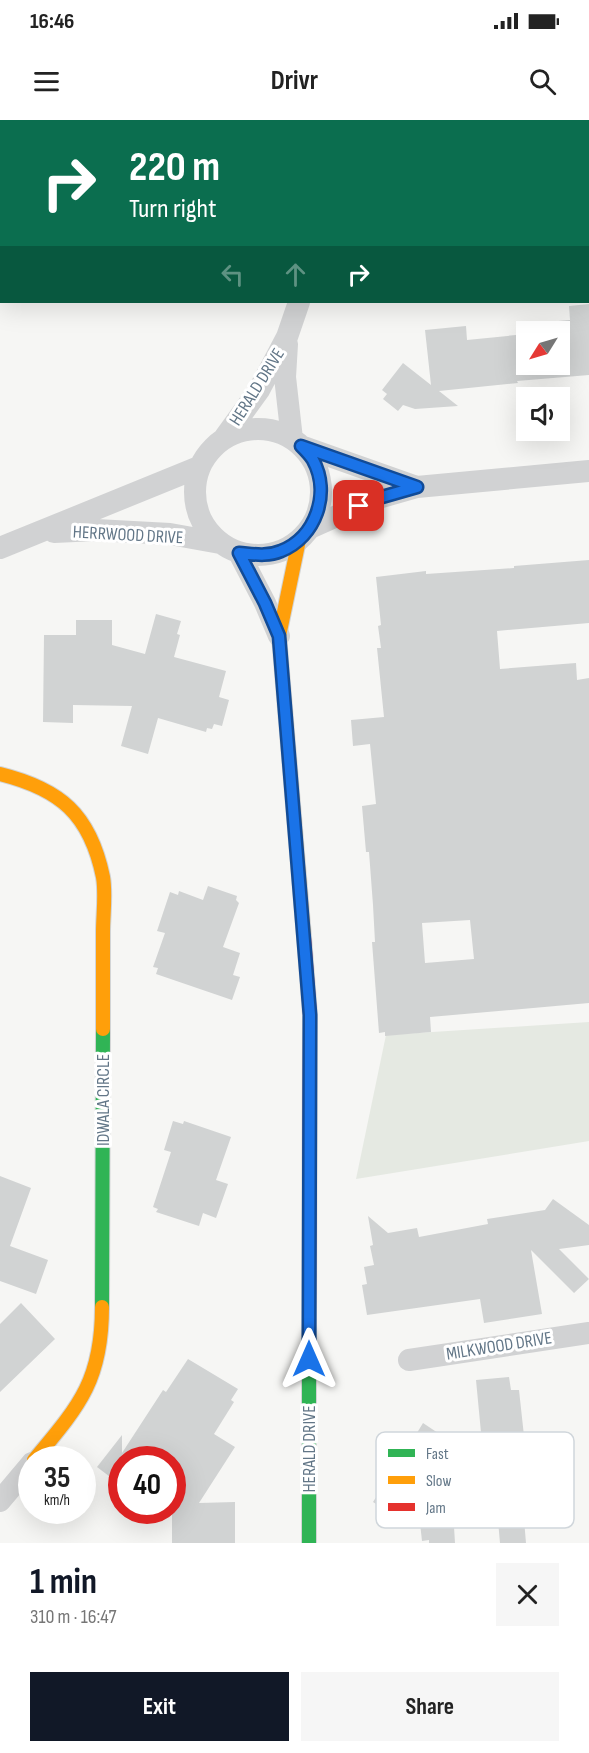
<!DOCTYPE html>
<html lang="en">
<head>
<meta charset="utf-8">
<style>
  :root { --surface:#fff; --page:#f6f6f6; --text:#222; --muted:#767676; --accent:#111827 }
  body { margin:0; font-family:"Sofia Sans Condensed",sans-serif; background:var(--page); color:var(--text); height:100vh; display:flex; flex-direction:column; font-size:22px; white-space:nowrap }
  * { box-sizing:border-box; margin:0 }
  p { font-size:20px; color:var(--muted) }
  .icon { flex:none; width:33px; height:33px; fill:none; stroke:currentColor; stroke-width:2; stroke-linecap:round; stroke-linejoin:round }
  .map { position:relative; height:1423px; overflow:hidden }
  .sheet { display:flex; flex-direction:column; background:var(--surface); flex:1 }
  .sheet>* { flex:none }
  .guide { position:absolute; left:0px; top:0px; width:590px; height:183px; box-shadow:0 6px 24px #0002; background:#0b6e4f; color:#fff; overflow:hidden }
  .needle { width:39px; rotate:233deg }
  .tools { position:absolute; left:516px; top:201px; display:grid; gap:12px }
  .tools a { display:grid; place-items:center; width:54px; height:54px; border-radius:0px; background:var(--surface); box-shadow:0 6px 24px #0002; font-size:30px }
  .speed { position:absolute; left:18px; top:1326px; display:flex; gap:12px; font-size:30px; font-weight:700; text-align:center }
  .speed>* { display:grid; place-content:center; width:78px; height:78px; border-radius:50%; background:var(--surface); box-shadow:0 6px 24px #0002; line-height:1 }
  .speed small { font-size:15px; font-weight:400 }
  .speed .limit { border:9px solid #d22; background:#fff; color:#111 }
  .pin { position:absolute; display:grid; place-items:center; width:51px; height:51px; color:#fff; margin:-26px; border-radius:12px; box-shadow:0 3px 9px #0006 }
  .me { position:absolute; width:66px; margin:-33px; rotate:0deg; stroke-linejoin:round; filter:drop-shadow(0 0 4px #0008) }
  .turn { display:flex; align-items:center; gap:21px; height:126px; padding:0 30px; font-size:27px }
  .turn .icon { width:78px; height:78px; stroke-width:2.5 }
  .turn b { display:block; font-size:42px; line-height:51px }
  .lanes { display:flex; align-items:center; height:57px; padding:0 30px; background:#0003; justify-content:center; gap:30px; direction:ltr }
  .lanes .off { opacity:.35 }
  .round { display:grid; place-items:center; flex:none; width:63px; height:63px; border-radius:0px; background:var(--page) }
  .headline { display:flex; align-items:center; justify-content:space-between; height:102px; padding:0 30px }
  h1 { font-size:36px; font-weight:700; line-height:45px; color:var(--accent) }
  .action { display:flex; gap:12px; margin-top:auto; padding:12px 30px }
  .action a { flex:1; height:69px; border-radius:0px; background:var(--accent); color:#fff; font-size:24px; font-weight:700; line-height:69px; text-align:center }
  .action a+a { background:var(--page); color:var(--text) }
  .status { display:flex; justify-content:space-between; align-items:center; height:42px; padding:0 30px; background:var(--surface); direction:ltr }
  .status svg { height:16px; fill:currentColor }
  header { display:flex; justify-content:space-between; align-items:center; height:78px; padding:0 30px; background:var(--surface); font-size:27px; font-weight:700 }
  .map>svg:first-child { display:block }
  .green { fill:#e5e9e2 }
  .building { fill:#d1d3d3; fill-rule:evenodd }
  .lines { fill:none; stroke-linecap:round; stroke-linejoin:round }
  .fast-casing { stroke:#d2d4d5; stroke-width:16 }
  .slow-casing { stroke:#d2d4d5; stroke-width:16 }
  .jam-casing { stroke:#d2d4d5; stroke-width:16 }
  .street { stroke:#d1d2d3; stroke-width:22 }
  .fast { stroke:#30b455; stroke-width:14 }
  .slow { stroke:#ff9f0a; stroke-width:14 }
  .jam { stroke:#e5322d; stroke-width:14 }
  .route-casing { stroke:#114b97; stroke-width:15 }
  .route { stroke:#1a73e8; stroke-width:10 }
  .labels { text-anchor:middle; dominant-baseline:central; stroke-width:6; stroke-linejoin:round; paint-order:stroke }
  .street-label { font-size:18px; fill:#627687; stroke:#fff }
  .key { fill:#fff; stroke:#d0d6db; stroke-width:1.5 }
  .key-label { font-size:16px; fill:#627687 }
</style>
</head>
<body>
<div class="status"><b>16:46</b><svg viewBox="0 0 49 12"><path d="M0 12V9h3v3zM5 12V6h3v6zM10 12V3h3v9zM15 12V0h3v12zM26 1h20v11H26zM47 4h2v5h-2z"/></svg></div>
<header><svg class="icon" aria-label="menu" viewBox="0 0 24 24"><path d="M4 6h16M4 12h16M4 18h16"/></svg>Drivr<svg class="icon" aria-label="search" viewBox="0 0 24 24"><circle cx="10" cy="10" r="6"/><path d="M15 15l6 6"/></svg></header>
<div class="map">
<svg width="589" height="1423" viewBox="0 0 589 1423">
  <rect width="100%" height="100%" fill="#f6f6f4"/>
  <!-- green -->
  <path class="green" d="M589,902V1021L356,1059L386,915Z"/>
  <!-- building -->
  <path class="building" d="M589,184V255L517,261L518,263L439,271L458,286L415,289L403,285L398,291L383,279L387,274L382,270L403,243L431,265L425,210L466,206L467,220L526,214V244H560V212H535V203L570,200L569,186Z
    M589,440V503L497,511L500,549L576,543L577,560L589,558V883L430,897L431,912L385,916V912L379,913L372,822H375L373,785L369,732H366L362,686L376,684L370,624L353,626L351,600L384,597L377,528H381L378,506L381,505L376,457L426,451V454L514,448V446ZM470,800L474,839L425,843L422,803Z
    M156,494L181,501L177,514L180,515L174,537L226,551L219,577L229,580L222,606L214,604L212,609L207,608L206,612L158,598L148,634L121,626L132,586L73,585V603L43,602L44,515H76V500H112V525L145,534Z
    M208,766L237,776L236,780L239,783L223,827L240,833L233,855L240,857L232,880L156,854L158,848L153,847L165,813L157,811L170,772L178,775L179,771L203,780Z
    M173,1001L183,1004L184,1001L231,1017L216,1060L228,1064L216,1098L203,1093L199,1106L156,1092L158,1089L153,1087L171,1032L164,1030Z
    M0,1056L31,1068L10,1126L48,1140L36,1174L0,1161Z
    M553,1079L589,1105V1125L559,1129L589,1159L574,1173L531,1130L542,1194L484,1203L480,1179L367,1195L362,1165L367,1164L364,1147L374,1145L370,1126L373,1125L368,1096L388,1113L417,1108L419,1117L488,1104L487,1099L545,1090Z
    M21,1183L55,1219L0,1272V1204Z
    M188,1239L238,1269L231,1280L234,1282L214,1314L235,1327L199,1383L235,1382V1423H172V1340H122V1366L97,1347L122,1315V1333L163,1270L166,1272Z
    M509,1257L511,1270H519L524,1316L540,1315L542,1338L519,1340L526,1423H500L493,1344H484L476,1260Z
    M423,1303L456,1325L422,1372L425,1374L406,1403L373,1382L398,1343L390,1338L401,1321L409,1326Z
    M453,1391L455,1423H429V1420L422,1421L419,1394Z"/>
  <g class="lines">
    <defs>
      <path id="fast" d="M102,1187L103,909
        M309,1423V1198"/>
      <path id="slow" d="M299,420L279,516L304,817
        M0,654C60,669 90,694 103,757C106,774 103,795 103,812C103,845 103,877 103,909
        M34,1340C79,1286 102,1261 102,1187"/>
      <path id="jam" d="M304,817L310,895L309,1198"/>
    </defs>
    <!-- fast casing -->
    <use href="#fast" class="fast-casing"/>
    <!-- slow casing -->
    <use href="#slow" class="slow-casing"/>
    <!-- jam casing -->
    <use href="#jam" class="jam-casing"/>
    <!-- street -->
    <path class="street" d="M190,0L191,2
      M316,0V2
      M287,224L285,257L292,319
      M195 372a63 63 0 1 1 126 0a63 63 0 1 1-126 0Z
      M225,317L259,270L287,217L299,182
      M301,326L417,367
      M310,408L375,379L417,367L589,351
      M54,412L96,410L170,414L220,423
      M0,428L199,347
      M239,433L265,483L279,516
      M409,1240L589,1213
      M0,1381L32,1343"/>
    <!-- fast -->
    <use href="#fast" class="fast"/>
    <!-- slow -->
    <use href="#slow" class="slow"/>
    <!-- jam -->
    <use href="#jam" class="jam"/>
  </g>
  <g class="lines">
    <defs>
      <path id="route" d="M309,1239L310,895L279,516L265,483L239,433C253,434 267,437 281,431C316,417 331,373 313,340C310,335 305,330 301,326L417,367L375,379L359,386"/>
    </defs>
    <!-- route casing -->
    <use href="#route" class="route-casing"/>
    <!-- route -->
    <use href="#route" class="route"/>
  </g>
  <g class="labels">
    <!-- street labels -->
    <g class="street-label">
      <text transform="translate(257 267) rotate(-58)">HERALD DRIVE</text>
      <text transform="translate(128 415) rotate(3)">HERRWOOD DRIVE</text>
      <text transform="translate(103 980) rotate(-90)">IDWALA CIRCLE</text>
      <text transform="translate(499 1226) rotate(-9)">MILKWOOD DRIVE</text>
      <text transform="translate(309 1329) rotate(-90)">HERALD DRIVE</text>
    </g>
  </g>
  <!-- legend -->
  <rect x="376" y="1312" width="198" height="96" rx="9" class="key"/>
  <rect x="388" y="1329" width="27" height="8" fill="#30b455"/>
  <rect x="388" y="1356" width="27" height="8" fill="#ff9f0a"/>
  <rect x="388" y="1383" width="27" height="8" fill="#e5322d"/>
  <g class="key-label">
    <text x="426" y="1339">Fast</text>
    <text x="426" y="1366">Slow</text>
    <text x="426" y="1393">Jam</text>
  </g>
</svg>
<div class="tools">
<a><svg class="needle" viewBox="-14 -14 28 28"><path d="M0-13l5 13h-10z" fill="#e53935"/><path d="M0 13l5-13h-10z" fill="#767676"/></svg></a>
<a><svg class="icon" aria-label="sound" viewBox="0 0 24 24"><path d="M4 9h4l5-4v14l-5-4H4zM17 9q2 3 0 6"/></svg></a>
</div>
<div class="speed"><div>35<small>km/h</small></div><div class="limit">40</div></div>
<div class="pin" style="left:359px;top:386px;background:#d93025"><svg class="icon" aria-label="arrive" viewBox="0 0 24 24"><path d="M6 21V4h12l-3 4 3 4H6"/></svg></div>
<svg class="me" style="left:309px;top:1239px" viewBox="-20 -20 40 40"><path d="M0-17L14 15 0 8-14 15z" fill="#1a73e8" stroke="#fff" stroke-width="4"/></svg>
<div class="guide">
<div class="turn"><svg class="icon" aria-label="right" viewBox="0 0 24 24"><path d="M7 20v-9h11M14 6l5 5-5 5"/></svg><div><b>220 m</b>Turn right</div></div>
<div class="lanes"><svg class="icon off" aria-label="left" viewBox="0 0 24 24"><path d="M17 20v-9H6M10 6l-5 5 5 5"/></svg><svg class="icon off" aria-label="ahead" viewBox="0 0 24 24"><path d="M12 20V5M6 11l6-6 6 6"/></svg><svg class="icon" aria-label="right" viewBox="0 0 24 24"><path d="M7 20v-9h11M14 6l5 5-5 5"/></svg></div>
</div>
</div>
<section class="sheet">
<div class="headline"><div><h1>1 min</h1><p>310 m · 16:47</p></div><a class="round"><svg class="icon" aria-label="close" viewBox="0 0 24 24"><path d="M6 6l12 12M18 6L6 18"/></svg></a></div>
<div class="action"><a>Exit</a><a>Share</a></div>
</section>
</body>
</html>
